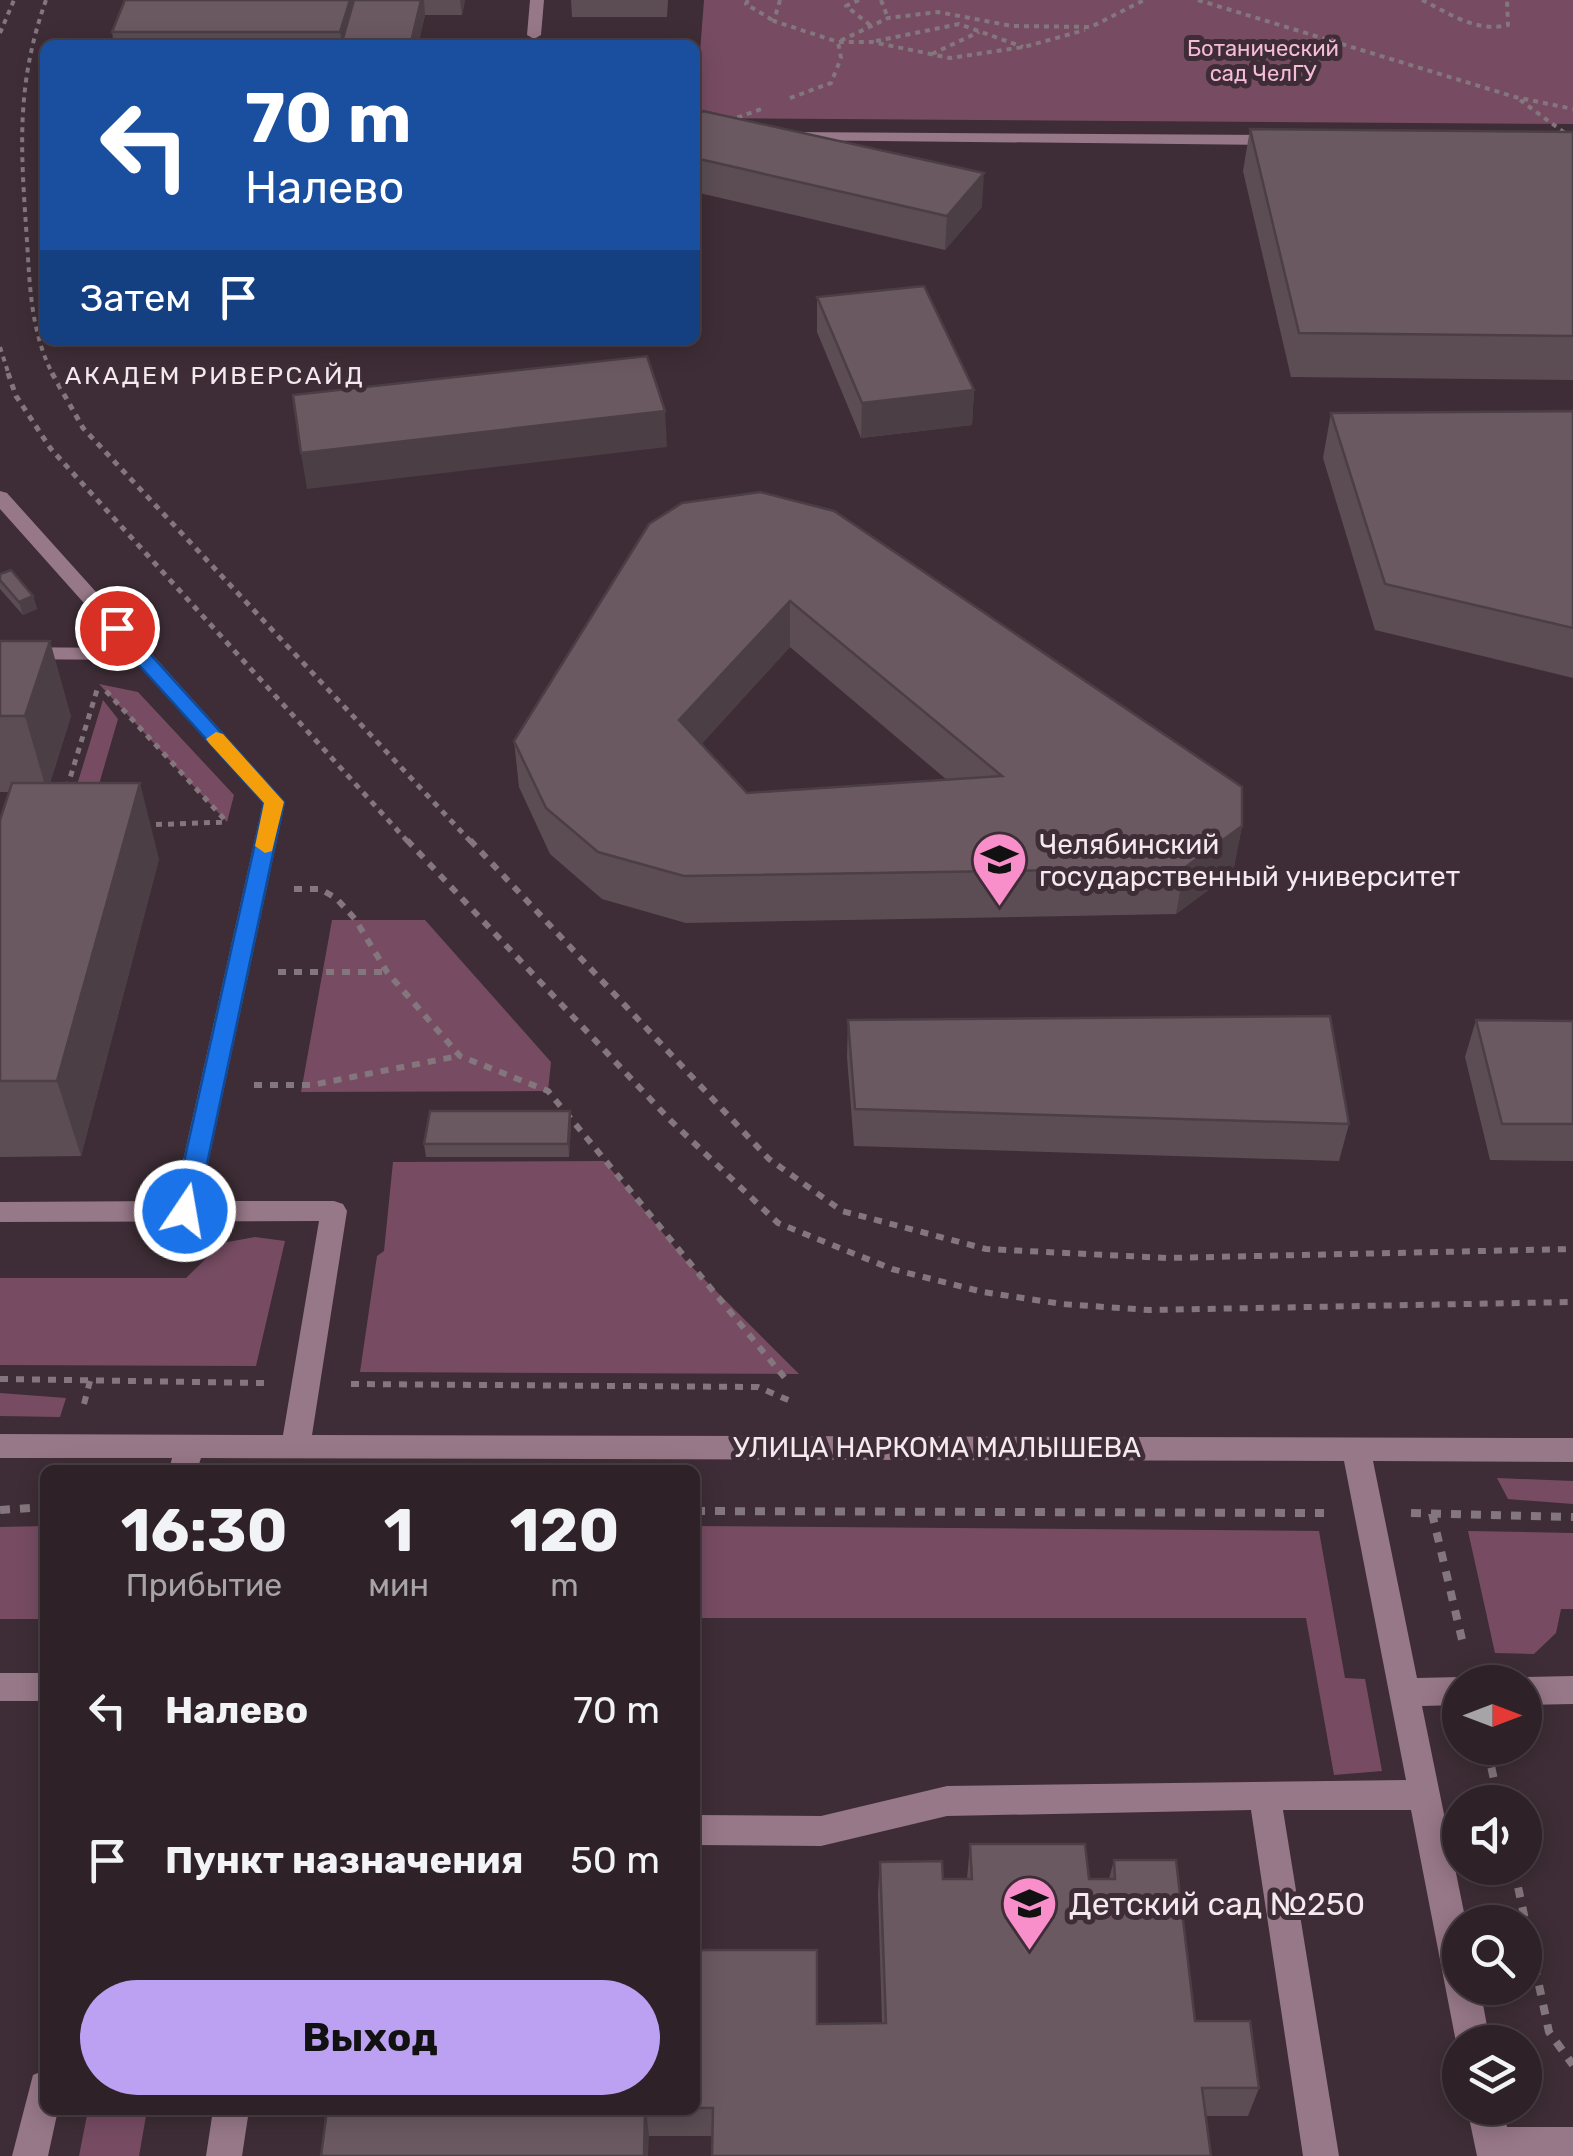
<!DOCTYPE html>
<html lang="ru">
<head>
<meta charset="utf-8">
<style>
  :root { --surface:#2e2228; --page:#3a2f34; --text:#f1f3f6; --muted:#a7a4a8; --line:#493f45; --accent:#bca0f2 }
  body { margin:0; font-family:Rubik,sans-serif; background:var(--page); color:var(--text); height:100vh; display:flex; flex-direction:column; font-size:38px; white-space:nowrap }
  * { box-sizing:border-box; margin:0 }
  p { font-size:32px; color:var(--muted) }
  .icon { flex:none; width:55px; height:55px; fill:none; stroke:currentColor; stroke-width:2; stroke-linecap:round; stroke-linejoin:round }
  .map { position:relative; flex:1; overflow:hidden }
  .drawer { position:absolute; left:40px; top:1465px; width:660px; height:650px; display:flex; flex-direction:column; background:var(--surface); border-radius:15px; box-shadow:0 5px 25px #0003,0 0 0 2px var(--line) }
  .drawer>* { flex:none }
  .guide { position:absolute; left:40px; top:40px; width:660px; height:305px; border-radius:15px; box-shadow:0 5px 25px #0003,0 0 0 2px var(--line); background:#1a4fa0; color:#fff; overflow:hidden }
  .needle { width:65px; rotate:90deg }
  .tools { position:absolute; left:1442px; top:1665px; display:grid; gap:20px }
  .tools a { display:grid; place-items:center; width:100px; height:100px; border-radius:50%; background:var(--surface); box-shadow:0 5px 25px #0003,0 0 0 2px var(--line); font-size:50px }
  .pin { position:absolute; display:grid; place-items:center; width:85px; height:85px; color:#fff; margin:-42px; border:5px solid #fff; border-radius:50%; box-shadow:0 2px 10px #0007 }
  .me { position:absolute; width:110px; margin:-55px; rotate:12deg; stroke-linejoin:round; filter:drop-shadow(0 0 8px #0008) }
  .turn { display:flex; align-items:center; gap:35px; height:210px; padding:0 40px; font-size:45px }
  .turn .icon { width:130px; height:130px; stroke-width:2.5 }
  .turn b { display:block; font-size:70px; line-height:85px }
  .then { display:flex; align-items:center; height:95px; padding:0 40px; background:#0003; gap:20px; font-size:38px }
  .eta { display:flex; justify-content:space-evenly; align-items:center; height:170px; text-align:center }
  .eta b { font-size:60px; font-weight:700; line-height:70px }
  .cta { display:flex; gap:20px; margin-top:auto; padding:20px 40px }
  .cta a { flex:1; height:115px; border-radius:60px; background:var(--accent); color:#111; font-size:40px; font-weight:700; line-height:115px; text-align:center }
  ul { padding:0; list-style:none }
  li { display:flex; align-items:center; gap:30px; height:150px; padding:0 40px }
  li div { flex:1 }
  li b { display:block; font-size:38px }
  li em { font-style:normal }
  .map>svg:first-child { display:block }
  .green { fill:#774c63 }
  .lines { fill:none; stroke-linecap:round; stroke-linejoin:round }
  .path-far3 { stroke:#84767d; stroke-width:4; stroke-dasharray:5 5; stroke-linecap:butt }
  .path-far2 { stroke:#84767d; stroke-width:5; stroke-dasharray:6 6; stroke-linecap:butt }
  .path-far1 { stroke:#84767d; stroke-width:6; stroke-dasharray:8 8; stroke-linecap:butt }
  .path { stroke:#84767d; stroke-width:8; stroke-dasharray:10 10; stroke-linecap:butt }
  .minor { fill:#977888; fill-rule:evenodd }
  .wall { fill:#5c4d54; fill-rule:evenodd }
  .shaded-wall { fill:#4b3e45 }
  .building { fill:#6b5962; stroke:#4b3e45; stroke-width:2.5; fill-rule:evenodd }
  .route { fill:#1a73e8; stroke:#114b97; stroke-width:2.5 }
  .slow { fill:#f59e0b }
  .labels { text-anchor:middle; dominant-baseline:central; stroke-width:10; stroke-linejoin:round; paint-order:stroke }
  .far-park-label { font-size:22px; fill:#f6bbd9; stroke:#3e2d36 }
  .far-neighbourhood-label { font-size:25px; letter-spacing:2.5px; fill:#f4e9ee; stroke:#3e2d36 }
  .poi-label { font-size:28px; fill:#f4e9ee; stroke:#3e2d36; text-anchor:start }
  .street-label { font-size:28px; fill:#f4e9ee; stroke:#3e2d36 }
  .near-poi-label { font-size:32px; fill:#f4e9ee; stroke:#3e2d36; text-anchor:start }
</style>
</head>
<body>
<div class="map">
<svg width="1573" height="2156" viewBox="0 0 1573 2156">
  <rect width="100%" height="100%" fill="#3e2d36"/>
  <!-- green -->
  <path class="green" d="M704,0H1573V124L695,118Z
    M99,684L138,692L234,795L227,822Z
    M103,700L118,719L95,798H73Z
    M332,920H425L551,1062L548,1091L301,1092Z
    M604,1161L684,1259L799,1374L360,1372L377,1256L384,1251L393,1162Z
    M255,1237L285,1241L256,1366L0,1365V1278H186L222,1243Z
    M0,1393L66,1398L60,1417L0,1416Z
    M1497,1478L1573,1481V1504L1508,1499Z
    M45,1526V1619H0V1527Z
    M695,1526L1319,1531L1345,1678L1365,1679L1382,1771L1334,1775L1306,1618H695Z
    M1468,1531L1573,1533V1609H1561L1556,1633L1534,1654L1495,1653Z
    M88,2110H147L139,2156H79Z"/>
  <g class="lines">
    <!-- path-far3 -->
    <path class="path-far3" d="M46,0C15,87 21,152 27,241C30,289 31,332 53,375
      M748,0L746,4L774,21
      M780,0L774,21L838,42H872L950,58L1024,47L1085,30
      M859,0L846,6L870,25
      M881,0L888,18
      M1198,0L1515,97L1573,109
      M1422,0C1449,13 1476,33 1508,25L1507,0
      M0,33L14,0
      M876,41L959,24L1023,47
      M932,54L979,32
      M790,98L831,83L841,58L838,42L888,18L938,12L1012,26L1091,27L1144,0
      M1520,100L1573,139
      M728,121L764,108
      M0,347L9,375"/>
    <!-- path-far2 -->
    <path class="path-far2" d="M8,373L16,396L51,449L409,843
      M52,373L83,428L472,843
      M106,691L226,821
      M67,788L97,690
      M144,825L227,822"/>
    <!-- path-far1 -->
    <path class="path-far1" d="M407,840L670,1120L778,1223L892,1269L983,1292L1062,1304L1149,1310L1573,1302
      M470,840L769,1159L842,1211L986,1249L1167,1258L1573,1249
      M294,889H320L336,898L355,919L387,972L460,1056L548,1091L789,1383
      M278,972H386
      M254,1085H312L458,1056
      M0,1379L264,1383
      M351,1384L758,1387L795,1403
      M84,1404L90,1381"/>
    <!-- path -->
    <path class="path" d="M0,1510L45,1507
      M695,1511L1324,1513
      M1411,1513L1573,1517
      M1432,1513L1464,1648
      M1487,1748L1499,1802
      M1514,1868L1549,2032L1573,2065"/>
    <!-- minor -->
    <path class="minor" d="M530,0H544L541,35L534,39L527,35Z
      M788,132L1278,135L1286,140L1278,145L782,140V134Z
      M0,491L7,493L285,802L200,1201H334L343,1204L347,1211L312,1435L1573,1438V1462L1373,1461L1417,1678L1460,1677L1472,1682H1460V1705L1422,1706L1466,1922H1460V1988H1480L1490,2042H1460V2052L1456,2042L1411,1810H1283L1339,2156H1303L1251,1810L947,1816L821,1846L695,1845V1815L821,1816L947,1786L1406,1780L1344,1461L201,1458L197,1470H169L172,1458H0V1434L283,1435L319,1221L0,1222V1202L174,1201L263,803L135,660L0,659V647L124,648L0,509Z
      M0,1673H45V1701H0Z
      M1573,1676V1704L1525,1705V1682H1513L1525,1677Z
      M45,2070V2110H58L48,2156H12L33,2075Z
      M1467,2108H1502L1507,2127H1573V2156H1477Z
      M213,2110H249L242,2156H206Z"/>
  </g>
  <!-- wall -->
  <path class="wall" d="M125,0H465L462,15H425L418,45H114L112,32Z
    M571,0H668L667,17H572Z
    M695,119L982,207L945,250L695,192Z
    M1250,129L1573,132V380L1291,377L1243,171Z
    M817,297L974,390L972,425L861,438L817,332Z
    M1573,411V678L1375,630L1323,458L1331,413Z
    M834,511L1242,826L1233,872L1176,914L686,923L602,899L550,854L519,787L514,741ZM790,647L947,780L747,793L701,744Z
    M0,574L33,596L37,609L23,615L0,589Z
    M0,641L71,716L50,783L159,859L81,1156L0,1157V820L9,792H0Z
    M848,1020L1349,1124L1339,1161L854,1146L847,1057Z
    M1476,1020L1573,1021V1161L1490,1160L1465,1057Z
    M571,1125L569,1157H426L424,1144Z
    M970,1844L1089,1879H1109L1114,1860L1195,2021L1259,2088L1248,2116H1206L712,2136H649L327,2110H695V1950L817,2024L882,2023L878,1893L880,1862L943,1879H967Z"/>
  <!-- shaded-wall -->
  <path class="shaded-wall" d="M350,0H361L342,42L340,32Z
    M421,0H424L425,15L418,45H411Z
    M460,0H465L462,15Z
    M984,173L982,207L945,250L947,216Z
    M974,390L972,425L861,438L862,403Z
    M665,411L667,447L307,489L301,453Z
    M33,596L37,609L23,615L19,602Z
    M790,601V647L681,767L679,720Z
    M50,641L71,716L47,792L25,716Z
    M140,783L159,859L81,1156L57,1081Z
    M1242,826L1233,872L1176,914L1184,868Z
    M570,1111L571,1125L569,1157L568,1144Z
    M646,2110L649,2136L648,2156H644Z"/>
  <!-- building -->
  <path class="building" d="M125,0H350L340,32H112Z
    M354,0H421L411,42H342Z
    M703,111L984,173L947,216L695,158V119Z
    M1250,129L1573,132V336L1299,333Z
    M924,286L974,390L862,403L817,297Z
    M647,356L665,411L301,453L293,395Z
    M1573,411V628L1385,584L1331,413Z
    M760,492L834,511L1242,787V826L1184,868L684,876L598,852L546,808L514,741L649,524L682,503ZM790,601L1002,776L747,793L679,720Z
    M11,570L33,596L19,602L0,580V574Z
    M0,641H50L25,716H0Z
    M12,783H140L57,1081H0V820Z
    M1330,1016L1349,1124L855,1109L848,1020Z
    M1476,1020L1573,1021V1124H1502Z
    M430,1111H570L568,1144H424Z
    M970,1844H1085L1089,1879H1115L1114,1860H1176L1195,2021H1250L1259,2088H1202L1211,2156H712L713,2108H695V1950H817V2024L886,2023L880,1862L942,1861L943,1879H972Z
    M327,2110H645L644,2156H321Z"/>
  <!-- route -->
  <path class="route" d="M117,623L123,624L284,802L197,1211L194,1218H177L173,1211L264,803L110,633L107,628Z"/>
  <!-- slow -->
  <path class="slow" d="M216,732L223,734L284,802L272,851L265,853L255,846L264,803L209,743L206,739Z"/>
  <!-- icons -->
  <defs>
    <symbol id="university-pin" viewBox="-11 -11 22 30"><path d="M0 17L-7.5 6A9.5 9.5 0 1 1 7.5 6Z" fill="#f98fca" stroke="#3e2d36"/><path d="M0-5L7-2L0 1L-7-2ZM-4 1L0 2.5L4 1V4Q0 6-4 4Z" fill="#111"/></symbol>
    <symbol id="school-pin" viewBox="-11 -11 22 30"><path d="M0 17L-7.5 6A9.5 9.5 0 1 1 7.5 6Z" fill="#f98fca" stroke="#3e2d36"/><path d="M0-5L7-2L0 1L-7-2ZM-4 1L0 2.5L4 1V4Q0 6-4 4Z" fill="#111"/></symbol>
  </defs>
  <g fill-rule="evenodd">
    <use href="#university-pin" x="968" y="828" width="63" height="86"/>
    <use href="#school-pin" x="998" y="1872" width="63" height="86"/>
  </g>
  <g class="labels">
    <!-- far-park labels -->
    <g class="far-park-label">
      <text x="1263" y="48">Ботанический<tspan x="1263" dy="25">сад ЧелГУ</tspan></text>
    </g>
    <!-- far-neighbourhood labels -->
    <g class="far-neighbourhood-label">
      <text x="215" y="375">АКАДЕМ РИВЕРСАЙД</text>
    </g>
    <!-- poi labels -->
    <g class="poi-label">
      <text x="1039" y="844">Челябинский<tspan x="1039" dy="32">государственный университет</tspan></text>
    </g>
    <!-- street labels -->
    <g class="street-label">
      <text x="937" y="1447">УЛИЦА НАРКОМА МАЛЫШЕВА</text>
    </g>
    <!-- near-poi labels -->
    <g class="near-poi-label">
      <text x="1069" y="1904">Детский сад №250</text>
    </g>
  </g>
</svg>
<div class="tools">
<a><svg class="needle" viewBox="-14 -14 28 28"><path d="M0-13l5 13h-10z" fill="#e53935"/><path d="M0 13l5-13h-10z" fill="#a7a4a8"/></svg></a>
<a><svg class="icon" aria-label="sound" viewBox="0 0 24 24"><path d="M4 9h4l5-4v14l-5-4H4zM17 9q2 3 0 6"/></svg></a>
<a><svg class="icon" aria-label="search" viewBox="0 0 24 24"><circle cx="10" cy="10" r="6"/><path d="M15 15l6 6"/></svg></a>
<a><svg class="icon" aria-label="layers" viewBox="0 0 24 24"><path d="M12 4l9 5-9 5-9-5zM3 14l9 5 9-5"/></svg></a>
</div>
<div class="pin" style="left:117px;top:628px;background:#d93025"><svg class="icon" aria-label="arrive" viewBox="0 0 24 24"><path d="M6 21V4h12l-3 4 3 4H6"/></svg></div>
<svg class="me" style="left:185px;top:1211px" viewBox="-20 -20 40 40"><circle r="17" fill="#1a73e8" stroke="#fff" stroke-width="3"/><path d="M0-11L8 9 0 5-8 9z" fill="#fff"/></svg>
<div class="guide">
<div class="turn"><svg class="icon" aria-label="left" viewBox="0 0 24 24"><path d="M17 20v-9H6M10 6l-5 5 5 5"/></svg><div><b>70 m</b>Налево</div></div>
<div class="then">Затем<svg class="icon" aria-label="arrive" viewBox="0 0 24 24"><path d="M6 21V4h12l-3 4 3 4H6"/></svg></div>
</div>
<section class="drawer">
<div class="eta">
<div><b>16:30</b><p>Прибытие</p></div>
<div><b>1</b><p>мин</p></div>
<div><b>120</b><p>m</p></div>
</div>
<ul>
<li><svg class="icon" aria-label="left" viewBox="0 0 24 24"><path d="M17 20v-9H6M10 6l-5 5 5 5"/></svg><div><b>Налево</b></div><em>70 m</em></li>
<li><svg class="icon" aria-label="arrive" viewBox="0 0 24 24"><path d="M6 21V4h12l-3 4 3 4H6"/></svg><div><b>Пункт назначения</b></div><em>50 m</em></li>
</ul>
<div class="cta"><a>Выход</a></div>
</section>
</div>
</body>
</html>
